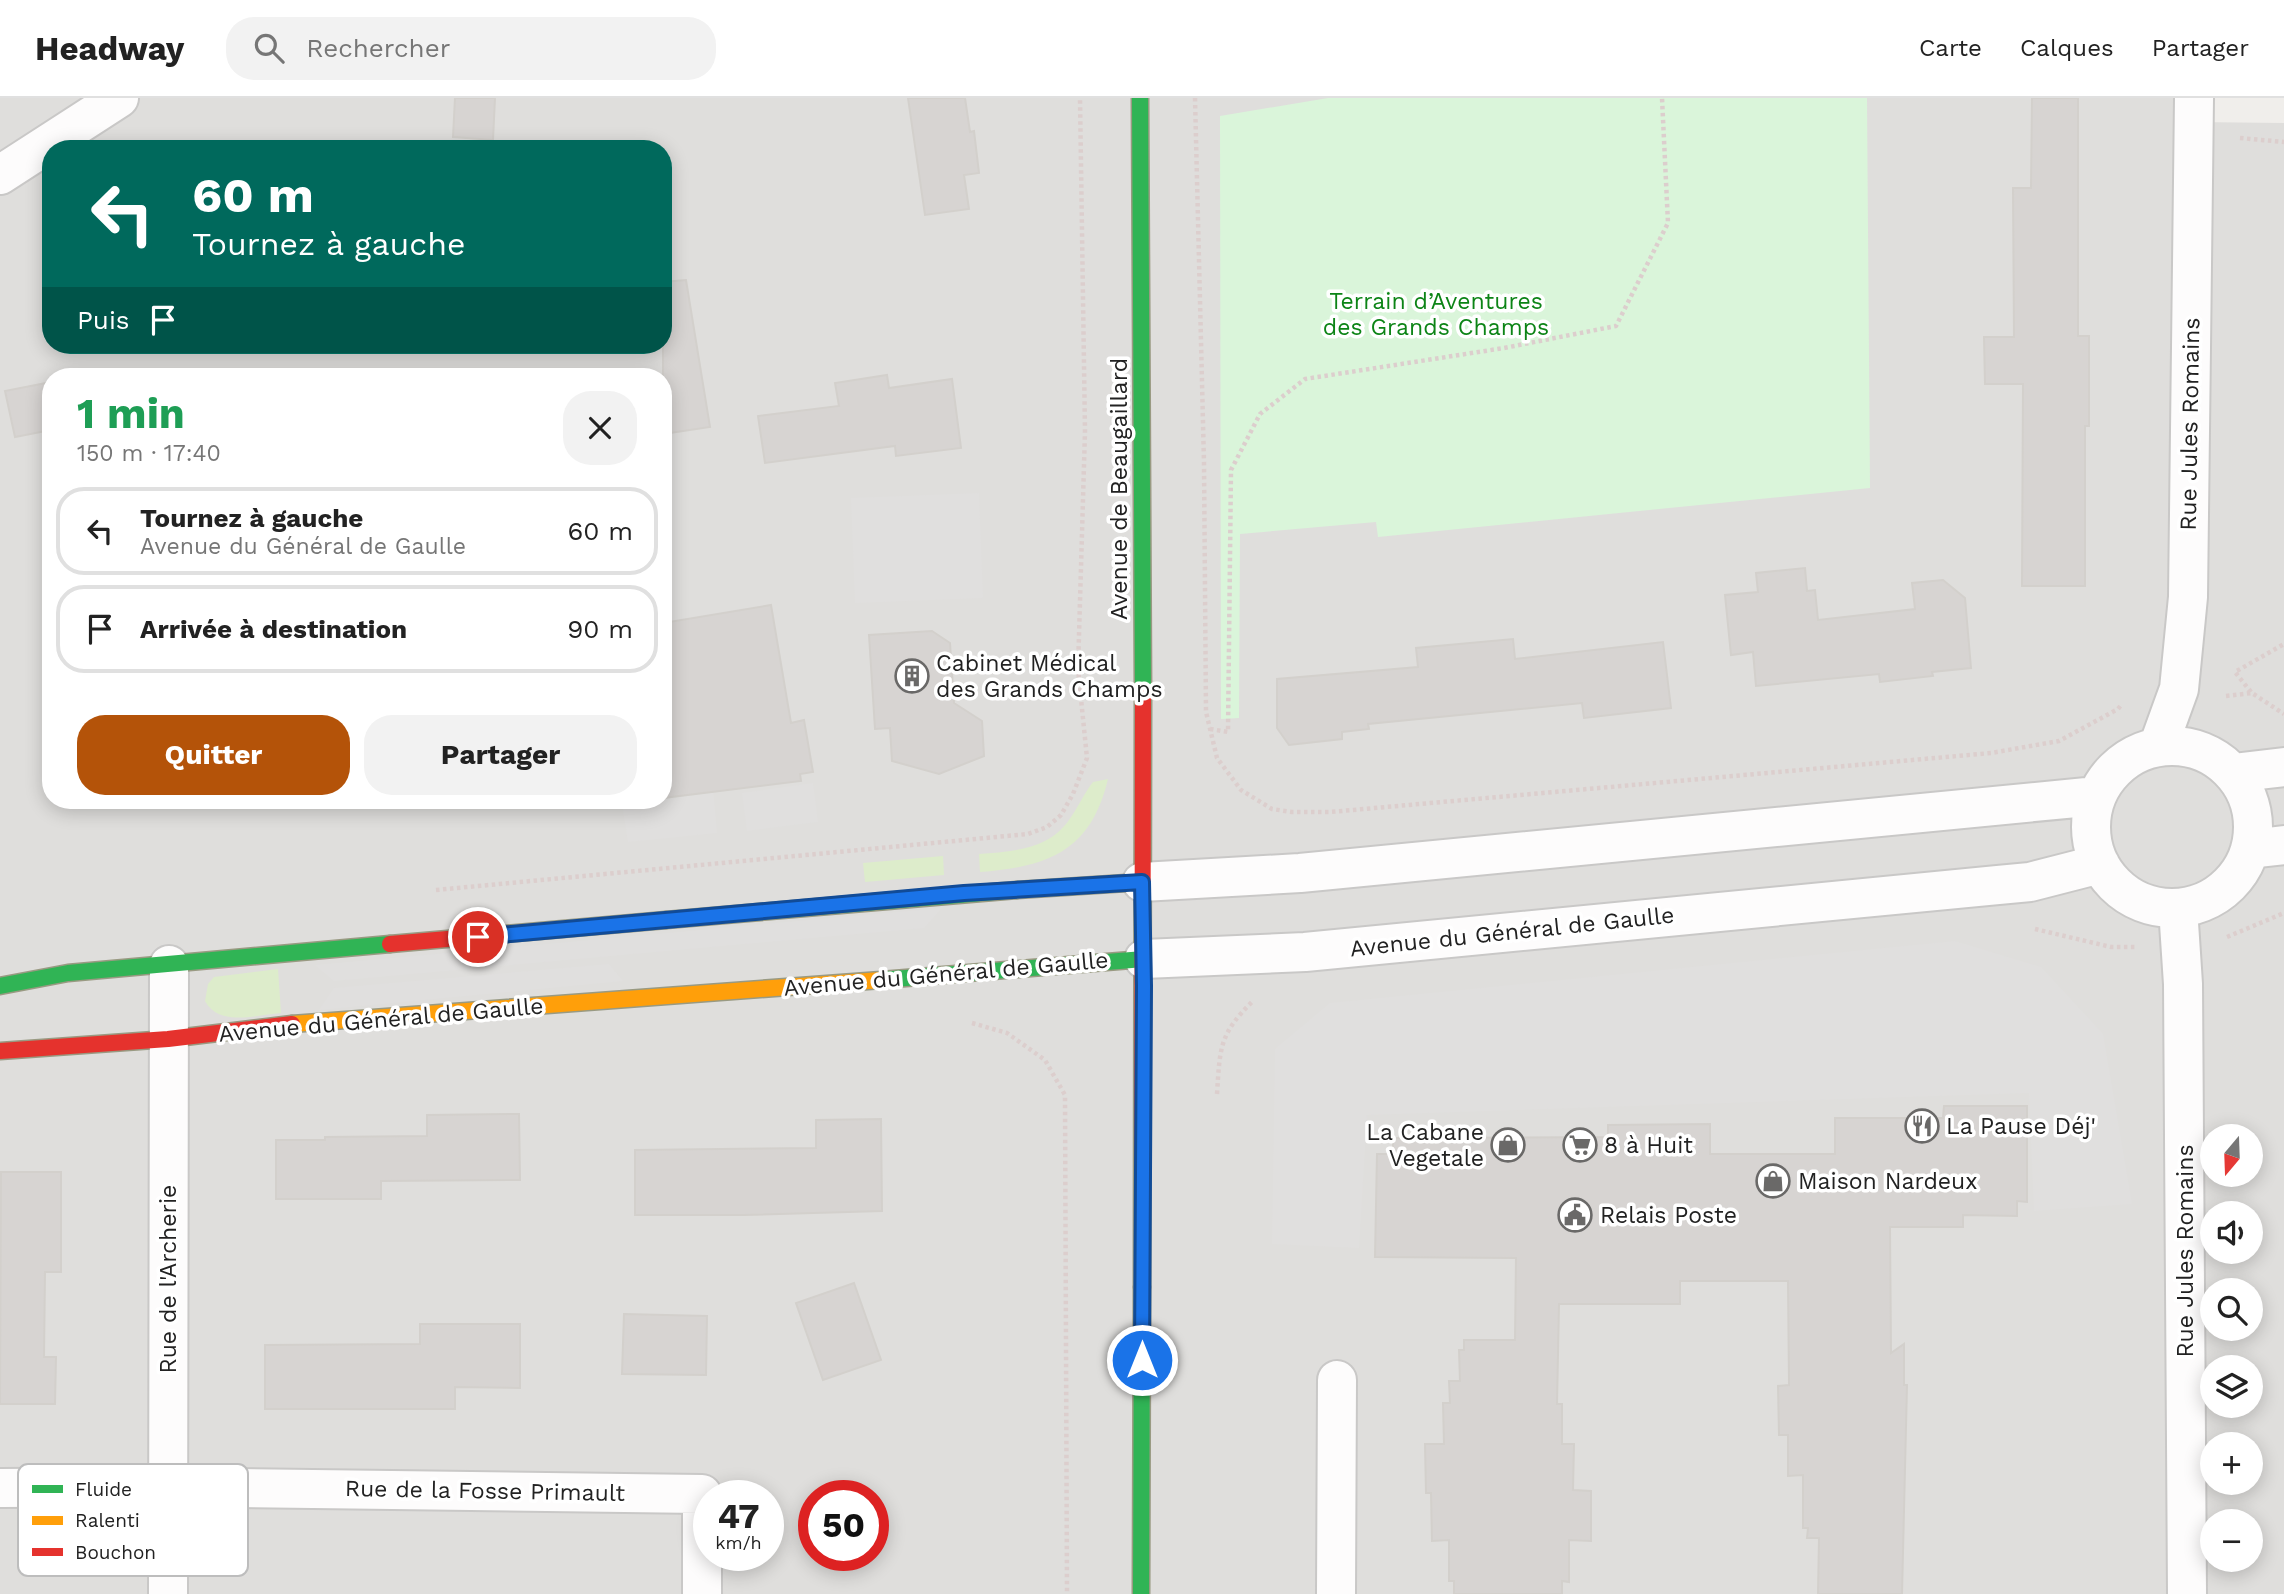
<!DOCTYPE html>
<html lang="fr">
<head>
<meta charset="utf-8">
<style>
  :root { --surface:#fff; --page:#f2f2f2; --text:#222; --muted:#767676; --line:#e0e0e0; --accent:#b45309 }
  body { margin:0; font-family:"Work Sans",sans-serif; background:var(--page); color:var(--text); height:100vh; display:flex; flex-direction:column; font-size:26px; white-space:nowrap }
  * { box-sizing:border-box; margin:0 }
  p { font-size:23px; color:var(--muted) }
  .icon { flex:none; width:38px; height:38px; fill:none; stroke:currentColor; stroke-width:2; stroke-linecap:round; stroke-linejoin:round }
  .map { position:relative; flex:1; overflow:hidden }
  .sheet { position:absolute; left:42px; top:270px; width:630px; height:441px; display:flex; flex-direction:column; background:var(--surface); border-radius:28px; box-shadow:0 4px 18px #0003 }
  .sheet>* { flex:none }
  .guide { position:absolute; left:42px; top:42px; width:630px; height:214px; border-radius:28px; box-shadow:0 4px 18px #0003; background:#00695c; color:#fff; overflow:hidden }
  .needle { width:46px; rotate:199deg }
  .tools { position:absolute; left:2200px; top:1026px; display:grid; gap:14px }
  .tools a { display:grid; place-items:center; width:63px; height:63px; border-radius:50%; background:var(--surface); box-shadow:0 4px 18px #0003; font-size:35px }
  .speed { position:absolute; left:693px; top:1382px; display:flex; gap:14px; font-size:35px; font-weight:700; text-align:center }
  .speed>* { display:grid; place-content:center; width:91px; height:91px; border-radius:50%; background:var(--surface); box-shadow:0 4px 18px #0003; line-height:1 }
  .speed small { font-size:18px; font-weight:400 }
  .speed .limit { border:10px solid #d22; background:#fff; color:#111 }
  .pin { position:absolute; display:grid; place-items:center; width:60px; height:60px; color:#fff; margin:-30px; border:4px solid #fff; border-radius:50%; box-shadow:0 2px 7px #0007 }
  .me { position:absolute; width:77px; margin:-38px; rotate:0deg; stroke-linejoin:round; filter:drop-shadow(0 0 5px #0008) }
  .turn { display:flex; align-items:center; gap:24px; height:147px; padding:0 35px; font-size:32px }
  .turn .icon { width:91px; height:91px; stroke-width:2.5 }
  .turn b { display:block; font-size:49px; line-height:60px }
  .then { display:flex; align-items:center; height:66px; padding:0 35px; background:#0003; gap:14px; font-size:26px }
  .round { display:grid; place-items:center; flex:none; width:74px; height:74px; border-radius:28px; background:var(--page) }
  .summary { display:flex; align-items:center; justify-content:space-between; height:119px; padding:0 35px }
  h1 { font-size:42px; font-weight:700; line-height:52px; color:#1e9e55 }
  .cta { display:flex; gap:14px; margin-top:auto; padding:14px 35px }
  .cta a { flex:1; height:80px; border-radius:28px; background:var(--accent); color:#fff; font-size:28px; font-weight:700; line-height:80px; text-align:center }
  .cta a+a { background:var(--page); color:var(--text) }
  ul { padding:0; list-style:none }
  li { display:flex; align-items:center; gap:21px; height:88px; margin:0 14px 10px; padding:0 21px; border:4px solid var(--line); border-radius:28px }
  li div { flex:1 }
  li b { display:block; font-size:26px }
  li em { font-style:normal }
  header { display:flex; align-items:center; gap:42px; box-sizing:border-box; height:98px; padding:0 35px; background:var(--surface); border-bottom:2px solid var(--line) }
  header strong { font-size:33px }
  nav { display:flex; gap:38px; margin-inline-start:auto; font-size:24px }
  .search { width:490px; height:63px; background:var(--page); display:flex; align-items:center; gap:18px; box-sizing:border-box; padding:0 24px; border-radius:28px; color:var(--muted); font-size:26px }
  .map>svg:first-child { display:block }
  .residential { fill:#dfdedc; fill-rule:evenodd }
  .grass { fill:#ddeccb }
  .park { fill:#daf5da }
  .parking { fill:#e0dfde }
  .building { fill:#d7d4d2; stroke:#d3d0cc; stroke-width:2 }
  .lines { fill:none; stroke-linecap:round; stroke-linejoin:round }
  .street-casing { stroke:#c9c8c7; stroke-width:42 }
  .fast-casing { stroke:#999a82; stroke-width:19 }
  .slow-casing { stroke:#999a82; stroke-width:19 }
  .jam-casing { stroke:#999a82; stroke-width:19 }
  .path { stroke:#dccecd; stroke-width:4.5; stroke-dasharray:3.5 3.5; stroke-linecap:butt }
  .street { stroke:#fdfcfc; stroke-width:38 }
  .fast { stroke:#30b455; stroke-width:16 }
  .slow { stroke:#ff9f0a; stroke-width:16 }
  .jam { stroke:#e5322d; stroke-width:16 }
  .route-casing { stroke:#114b97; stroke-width:18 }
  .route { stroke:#1a73e8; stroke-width:12 }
  .labels { text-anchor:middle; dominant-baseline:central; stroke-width:7; stroke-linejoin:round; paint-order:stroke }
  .park-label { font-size:23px; fill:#0c8416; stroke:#fff }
  .street-label { font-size:23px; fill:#222; stroke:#fff }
  .poi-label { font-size:23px; fill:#222; stroke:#fff; text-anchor:start }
  .key { fill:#fff; stroke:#bdbdbd; stroke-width:2 }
  .key-label { font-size:19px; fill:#222 }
</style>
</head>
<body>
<header>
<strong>Headway</strong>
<div class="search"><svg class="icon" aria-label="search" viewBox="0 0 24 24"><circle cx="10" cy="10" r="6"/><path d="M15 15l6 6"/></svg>Rechercher</div>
<nav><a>Carte</a><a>Calques</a><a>Partager</a></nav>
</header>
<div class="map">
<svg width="2284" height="1496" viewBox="0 0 2284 1496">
  <rect width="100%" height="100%" fill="#f0eeeb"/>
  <!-- residential -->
  <path class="residential" d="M0,0H2194V24L2284,25V1496H0ZM51,51H663V247H51ZM51,278H663V702H51ZM2212,1038H2250V1076H2212ZM2212,1115H2250V1153H2212ZM2212,1192H2250V1230H2212ZM2212,1269H2250V1307H2212ZM2212,1346H2250V1384H2212ZM709,1398H768V1458H709ZM814,1398H873V1458H814ZM2212,1423H2250V1461H2212Z"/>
  <!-- grass -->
  <path class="grass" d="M1108,681C1091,753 1048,769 980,774L979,756C1013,753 1048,752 1069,722C1078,710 1084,695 1093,684Z
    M943,758L944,777L865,784L863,765Z
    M278,871L281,915C256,917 219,929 205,903L208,886L214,879Z"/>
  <!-- park -->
  <path class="park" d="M1328,0H1867L1870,390L1378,439L1376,424L1240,436L1239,620L1221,621L1220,18Z"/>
  <!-- parking -->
  <path class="parking" d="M979,395L983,500L855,505L851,400Z
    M813,685L818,724L747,733L742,695Z
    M713,691L717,735L628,744L622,706L663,702V699Z
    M942,810L924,830L334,883L315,867Z
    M1955,843L2041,869L2103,936L2132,1106L2034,1113L2029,995L1367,1017L1359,1150L1272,1146L1275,951L1330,905Z
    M609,866L623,883L319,912L334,890Z"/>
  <!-- building -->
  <path class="building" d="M455,0H495L493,42L453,39Z
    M908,0H965L970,34L974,33L979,75L964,77L969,111L925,117Z
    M2032,0H2078V238H2089V328H2085V488H2022L2023,286H1985L1984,239H2014L2013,90H2031Z
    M686,182L710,329L663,336V184Z
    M887,277L889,290L952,281L961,350L896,358L895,348L765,365L758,318L839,308L835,285Z
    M51,284V332L15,339L5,293Z
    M1805,470L1807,493L1815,492L1818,522L1915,511L1912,485L1943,482L1965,500L1971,570L1932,574L1933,578L1880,584L1879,576L1756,588L1753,554L1731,557L1725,497L1758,494L1756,475Z
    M771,507L791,625L804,622L813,674L800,676L801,683L663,700V525Z
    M932,533L950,545L954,605L982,623L984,658L939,676L892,663L890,630L875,631L869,537Z
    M1513,541L1515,561L1663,544L1671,610L1584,620L1582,605L1368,626L1369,631L1342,634V641L1289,647L1277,630V581L1418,569L1416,550Z
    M1944,1008H2027V1104L2017,1103V1118L1963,1117V1129H1890L1891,1255L1904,1246V1287H1907L1902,1496H1818L1819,1440H1807L1808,1430H1803V1377L1788,1378V1337H1779L1778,1288L1789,1287L1788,1183H1680V1206H1559L1557,1306H1562V1346H1574L1573,1392L1591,1393V1443L1569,1442V1484L1562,1483V1496H1454V1483H1449V1442L1432,1443L1431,1395H1426L1425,1346H1444L1443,1305H1450L1449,1283H1460L1459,1252H1464V1242H1515L1516,1160L1375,1159L1377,1056H1393V1040L1608,1039V1027L1710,1026V1056H1835V1020H1943Z
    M519,1016L520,1082L381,1083V1101H276V1042H325V1039L427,1038V1017Z
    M881,1021L882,1113L744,1117H635V1052L816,1050V1022Z
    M1,1074H61V1174H45L44,1259H56L55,1306H0Z
    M854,1185L881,1262L823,1282L796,1205Z
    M624,1216L707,1218L706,1277L622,1276Z
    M420,1226H520V1290L455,1289V1311H265V1247L420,1246Z"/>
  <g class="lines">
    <defs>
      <path id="street" d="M0,77L119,0
        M2091 729a81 81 0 1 1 162 0a81 81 0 1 1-162 0Z
        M2158,649L2179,591L2188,499L2194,0
        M2233,675L2284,669
        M2250,751L2284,747
        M1142,784L1300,775L2097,698
        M2178,810L2183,886L2187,1496
        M1144,861L1305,854L1998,787L2030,784L2100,766
        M0,1390L167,1389L702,1396V1496
        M168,1496L169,867
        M1336,1496L1337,1282"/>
      <path id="fast" d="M1140,0L1143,596
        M666,822L1017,792
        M881,882L1144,861
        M0,888L68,875L390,846
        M1141,1496L1142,1189"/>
      <path id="slow" d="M292,926L881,882"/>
      <path id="jam" d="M1017,792L1142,784
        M390,846L666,822
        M0,953L168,941L292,926
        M1142,1189L1143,596"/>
    </defs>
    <!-- street casing -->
    <use href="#street" class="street-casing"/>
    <!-- fast casing -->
    <use href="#fast" class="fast-casing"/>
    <!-- slow casing -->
    <use href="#slow" class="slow-casing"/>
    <!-- jam casing -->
    <use href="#jam" class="jam-casing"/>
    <!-- path -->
    <path class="path" d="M1195,0L1204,365L1206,614L1217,660L1241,692L1272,711L1292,714H1330L1991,655L2059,643L2118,611L2122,606
      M2240,40L2284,44
      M2251,594L2235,574L2284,546
      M2226,598L2252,595L2284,616
      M1210,631L1228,634L1231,372L1260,316L1305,281L1504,250L1616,228L1668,125L1662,0
      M436,792L1028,736L1047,729L1061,717L1073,696L1087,660L1078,571L1085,333L1080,0
      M2035,831L2111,849H2136
      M2227,839L2284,815
      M972,925L1007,935L1045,962L1065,997L1067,1496
      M1217,996C1220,950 1219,936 1253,903"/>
    <!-- street -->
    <use href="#street" class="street"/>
    <!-- fast -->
    <use href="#fast" class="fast"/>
    <!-- slow -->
    <use href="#slow" class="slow"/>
    <!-- jam -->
    <use href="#jam" class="jam"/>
  </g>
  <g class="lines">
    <defs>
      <path id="route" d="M478,839L964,795L1142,784L1144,888L1142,1262"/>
    </defs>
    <!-- route casing -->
    <use href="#route" class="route-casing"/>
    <!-- route -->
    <use href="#route" class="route"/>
  </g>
  <!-- icons -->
  <defs>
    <symbol id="building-ring" viewBox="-11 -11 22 22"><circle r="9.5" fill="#fff" stroke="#6a6968" stroke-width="1.5"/><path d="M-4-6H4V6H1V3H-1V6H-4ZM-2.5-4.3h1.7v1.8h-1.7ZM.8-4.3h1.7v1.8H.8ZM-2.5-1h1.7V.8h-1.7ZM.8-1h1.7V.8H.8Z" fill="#6a6968"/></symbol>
    <symbol id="restaurant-ring" viewBox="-11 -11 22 22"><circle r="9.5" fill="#fff" stroke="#6a6968" stroke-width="1.5"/><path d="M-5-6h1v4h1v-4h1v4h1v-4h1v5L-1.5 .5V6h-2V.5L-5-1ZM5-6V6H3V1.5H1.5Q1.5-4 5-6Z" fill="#6a6968"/></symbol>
    <symbol id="shop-ring" viewBox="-11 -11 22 22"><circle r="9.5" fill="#fff" stroke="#6a6968" stroke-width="1.5"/><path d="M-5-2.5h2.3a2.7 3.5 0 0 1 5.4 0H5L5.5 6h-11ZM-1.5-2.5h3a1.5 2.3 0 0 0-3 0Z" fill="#6a6968"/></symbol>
    <symbol id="supermarket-ring" viewBox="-11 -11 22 22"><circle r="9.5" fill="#fff" stroke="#6a6968" stroke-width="1.5"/><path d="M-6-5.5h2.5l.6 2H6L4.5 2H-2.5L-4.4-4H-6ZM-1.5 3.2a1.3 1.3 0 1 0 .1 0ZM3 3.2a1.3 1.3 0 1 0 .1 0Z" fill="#6a6968"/></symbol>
    <symbol id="civic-ring" viewBox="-11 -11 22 22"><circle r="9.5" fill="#fff" stroke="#6a6968" stroke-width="1.5"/><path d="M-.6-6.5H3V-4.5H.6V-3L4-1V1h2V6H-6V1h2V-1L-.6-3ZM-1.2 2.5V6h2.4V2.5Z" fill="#6a6968"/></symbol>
  </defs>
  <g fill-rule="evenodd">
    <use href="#building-ring" x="893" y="559" width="38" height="38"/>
    <use href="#restaurant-ring" x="1903" y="1009" width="38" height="38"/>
    <use href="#shop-ring" x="1489" y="1028" width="38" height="38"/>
    <use href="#supermarket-ring" x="1561" y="1028" width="38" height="38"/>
    <use href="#shop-ring" x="1754" y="1064" width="38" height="38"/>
    <use href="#civic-ring" x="1556" y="1098" width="38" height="38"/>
  </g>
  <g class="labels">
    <!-- park labels -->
    <g class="park-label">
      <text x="1436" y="203">Terrain d’Aventures<tspan x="1436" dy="26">des Grands Champs</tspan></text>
    </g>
    <!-- street labels -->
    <g class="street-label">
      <text transform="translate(2190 326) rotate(-89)">Rue Jules Romains</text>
      <text transform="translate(1119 391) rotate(-90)">Avenue de Beaugaillard</text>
      <text transform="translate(1512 834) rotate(-6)">Avenue du Général de Gaulle</text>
      <text transform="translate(946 876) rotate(-5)">Avenue du Général de Gaulle</text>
      <text transform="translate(381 922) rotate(-5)">Avenue du Général de Gaulle</text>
      <text transform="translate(2185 1153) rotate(-90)">Rue Jules Romains</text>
      <text transform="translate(168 1181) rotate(-90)">Rue de l'Archerie</text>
      <text transform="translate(485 1393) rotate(1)">Rue de la Fosse Primault</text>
    </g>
    <!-- poi labels -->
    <g class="poi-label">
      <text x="936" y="565">Cabinet Médical<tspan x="936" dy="26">des Grands Champs</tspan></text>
      <text x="1946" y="1028">La Pause Déj'</text>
      <text x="1484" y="1034" text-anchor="end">La Cabane<tspan x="1484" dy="26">Vegetale</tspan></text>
      <text x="1604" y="1047">8 à Huit</text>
      <text x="1798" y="1083">Maison Nardeux</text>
      <text x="1600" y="1117">Relais Poste</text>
    </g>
  </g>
  <!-- legend -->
  <rect x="18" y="1366" width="230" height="112" rx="10" class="key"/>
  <rect x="32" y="1387" width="31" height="8" fill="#30b455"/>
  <rect x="32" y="1418" width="31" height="9" fill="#ff9f0a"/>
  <rect x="32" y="1450" width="31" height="8" fill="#e5322d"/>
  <g class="key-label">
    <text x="75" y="1398">Fluide</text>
    <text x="75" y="1429">Ralenti</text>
    <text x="75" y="1461">Bouchon</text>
  </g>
</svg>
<div class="tools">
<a><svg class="needle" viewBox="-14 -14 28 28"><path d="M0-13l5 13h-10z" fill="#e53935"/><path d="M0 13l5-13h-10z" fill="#767676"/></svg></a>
<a><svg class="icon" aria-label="sound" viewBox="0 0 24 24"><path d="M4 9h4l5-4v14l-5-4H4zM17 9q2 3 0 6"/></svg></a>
<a><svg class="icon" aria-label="search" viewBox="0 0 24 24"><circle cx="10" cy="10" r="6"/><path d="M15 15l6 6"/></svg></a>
<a><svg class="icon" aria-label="layers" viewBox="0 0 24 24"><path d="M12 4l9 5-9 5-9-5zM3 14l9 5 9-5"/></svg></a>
<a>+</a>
<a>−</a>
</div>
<div class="speed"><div>47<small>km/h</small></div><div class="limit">50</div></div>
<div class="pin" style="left:478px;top:839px;background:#d93025"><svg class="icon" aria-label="arrive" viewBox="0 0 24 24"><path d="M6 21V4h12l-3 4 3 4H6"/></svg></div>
<svg class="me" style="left:1142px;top:1262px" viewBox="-20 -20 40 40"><circle r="17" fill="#1a73e8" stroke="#fff" stroke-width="3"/><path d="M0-11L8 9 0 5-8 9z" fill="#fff"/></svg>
<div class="guide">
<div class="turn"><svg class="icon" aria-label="left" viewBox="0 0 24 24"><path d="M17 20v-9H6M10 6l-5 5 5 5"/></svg><div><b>60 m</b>Tournez à gauche</div></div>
<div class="then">Puis<svg class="icon" aria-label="arrive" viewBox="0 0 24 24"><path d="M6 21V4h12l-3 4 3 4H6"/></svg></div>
</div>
<section class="sheet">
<div class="summary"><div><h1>1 min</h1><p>150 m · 17:40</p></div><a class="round"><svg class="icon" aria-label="close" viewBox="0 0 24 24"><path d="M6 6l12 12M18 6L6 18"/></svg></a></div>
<ul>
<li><svg class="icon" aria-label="left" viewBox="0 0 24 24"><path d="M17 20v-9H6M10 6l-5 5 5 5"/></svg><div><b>Tournez à gauche</b><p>Avenue du Général de Gaulle</p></div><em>60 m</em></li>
<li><svg class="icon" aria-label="arrive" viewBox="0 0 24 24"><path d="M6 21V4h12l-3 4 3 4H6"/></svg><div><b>Arrivée à destination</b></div><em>90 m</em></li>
</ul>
<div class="cta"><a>Quitter</a><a>Partager</a></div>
</section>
</div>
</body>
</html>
